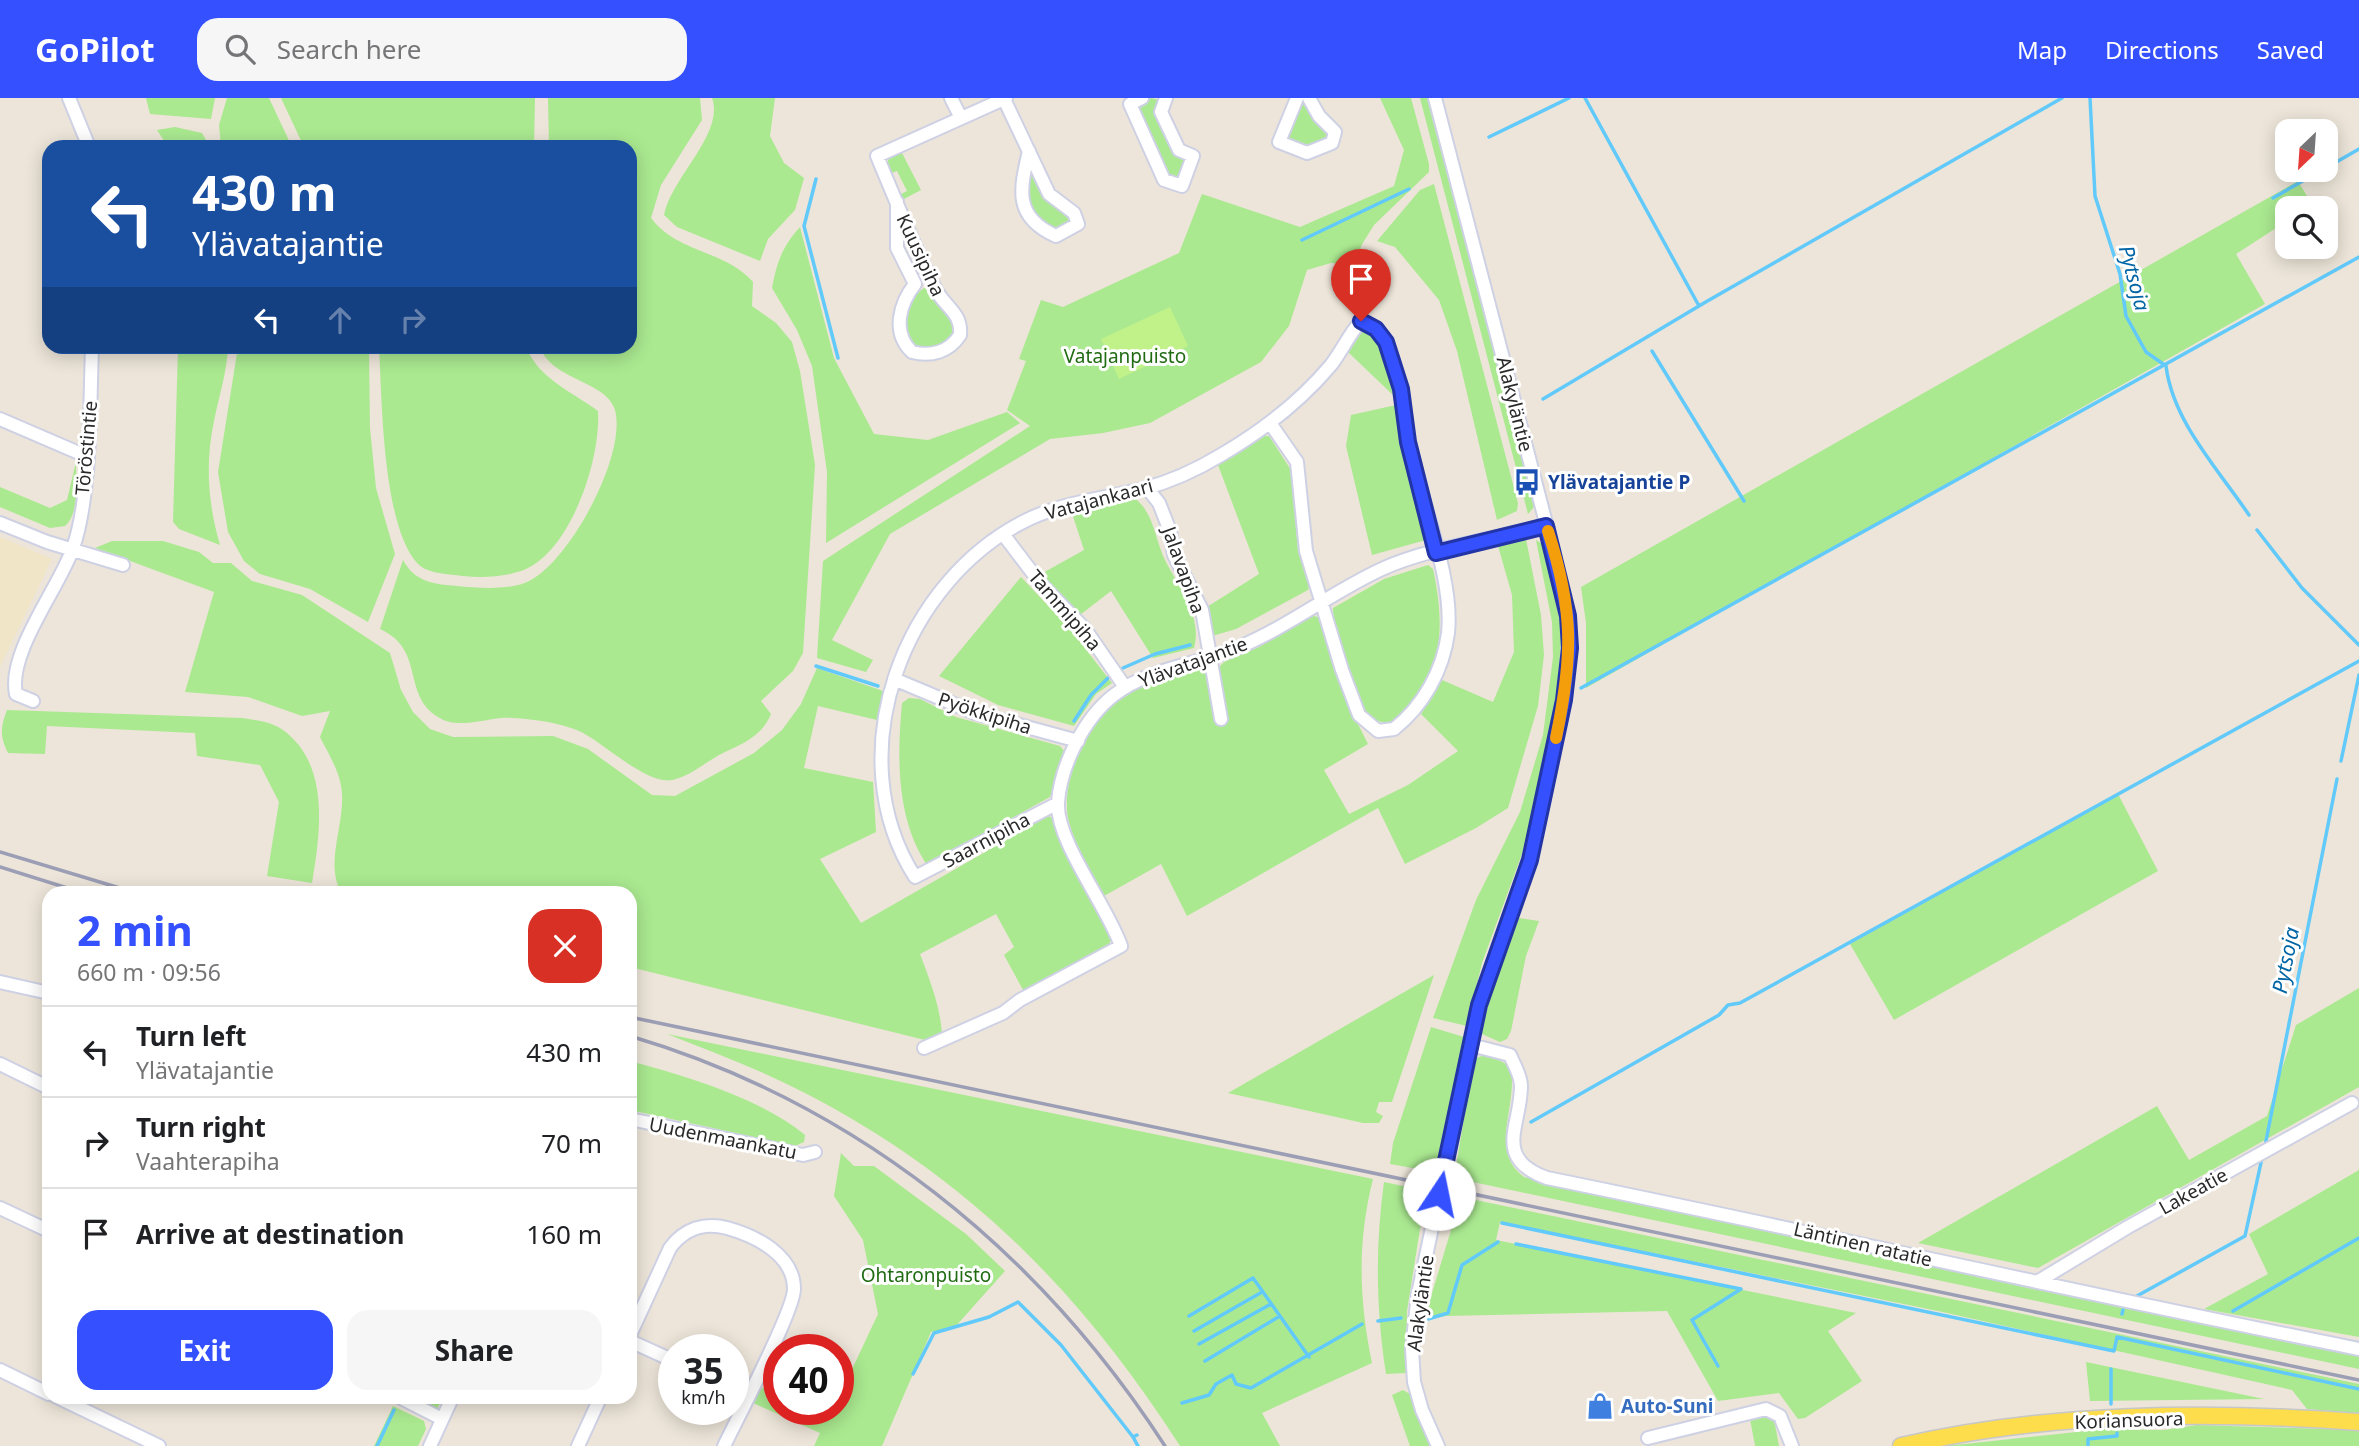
<!DOCTYPE html>
<html lang="en">
<head>
<meta charset="utf-8">
<style>
  :root { --surface:#fff; --page:#f6f6f6; --text:#202124; --muted:#757577; --line:#e0e0e0; --accent:#3450ff }
  body { margin:0; font-family:"Noto Sans",sans-serif; background:var(--page); color:var(--text); height:100vh; display:flex; flex-direction:column; font-size:26px; white-space:nowrap }
  * { box-sizing:border-box; margin:0 }
  p { font-size:23px; color:var(--muted) }
  .icon { flex:none; width:38px; height:38px; fill:none; stroke:currentColor; stroke-width:2; stroke-linecap:round; stroke-linejoin:round }
  .map { position:relative; flex:1; overflow:hidden }
  .side { position:absolute; left:42px; top:788px; width:595px; height:518px; display:flex; flex-direction:column; background:var(--surface); border-radius:21px; box-shadow:0 4px 18px #0003 }
  .side>* { flex:none }
  .guide { position:absolute; left:42px; top:42px; width:595px; height:214px; border-radius:21px; box-shadow:0 4px 18px #0003; background:#1a4fa0; color:#fff; overflow:hidden }
  .needle { width:46px; rotate:205deg }
  .controls { position:absolute; left:2275px; top:21px; display:grid; gap:14px }
  .controls a { display:grid; place-items:center; width:63px; height:63px; border-radius:14px; background:var(--surface); box-shadow:0 4px 18px #0003; font-size:35px }
  .speed { position:absolute; left:658px; top:1236px; display:flex; gap:14px; font-size:35px; font-weight:700; text-align:center }
  .speed>* { display:grid; place-content:center; width:91px; height:91px; border-radius:50%; background:var(--surface); box-shadow:0 4px 18px #0003; line-height:1 }
  .speed small { font-size:18px; font-weight:400 }
  .speed .limit { border:10px solid #d22; background:#fff; color:#111 }
  .pin { position:absolute; display:grid; place-items:center; width:60px; height:60px; color:#fff; margin:-72px -30px; border-radius:50% 50% 50% 0; rotate:-45deg; box-shadow:0 0 7px #0007 }
  .pin .icon { rotate:45deg }
  .me { position:absolute; width:77px; margin:-38px; rotate:11deg; stroke-linejoin:round; filter:drop-shadow(0 0 5px #0008) }
  .turn { display:flex; align-items:center; gap:24px; height:147px; padding:0 35px; font-size:32px }
  .turn .icon { width:91px; height:91px; stroke-width:2.5 }
  .turn b { display:block; font-size:49px; line-height:60px }
  .lanes { display:flex; align-items:center; height:66px; padding:0 35px; background:#0003; justify-content:center; gap:35px; direction:ltr }
  .lanes .off { opacity:.35 }
  .round { display:grid; place-items:center; flex:none; width:74px; height:74px; border-radius:21px; background:var(--page) }
  .overview { display:flex; align-items:center; justify-content:space-between; height:119px; padding:0 35px }
  h1 { font-size:42px; font-weight:700; line-height:52px; color:var(--accent) }
  .action { display:flex; gap:14px; margin-top:auto; padding:14px 35px }
  .action a { flex:1; height:80px; border-radius:21px; background:var(--accent); color:#fff; font-size:28px; font-weight:700; line-height:80px; text-align:center }
  .action a+a { background:var(--page); color:var(--text) }
  ul { padding:0; list-style:none }
  li { display:flex; align-items:center; gap:21px; height:91px; padding:0 35px; border-top:2px solid var(--line) }
  li div { flex:1 }
  li b { display:block; font-size:26px }
  li em { font-style:normal }
  header { display:flex; align-items:center; gap:42px; box-sizing:border-box; height:98px; padding:0 35px; background:var(--accent); color:#fff }
  header strong { font-size:33px }
  nav { display:flex; gap:38px; margin-inline-start:auto; font-size:24px }
  .search { width:490px; height:63px; background:var(--page); display:flex; align-items:center; gap:18px; box-sizing:border-box; padding:0 24px; border-radius:21px; color:var(--muted); font-size:26px }
  .map>svg:first-child { display:block }
  .education { fill:#f0e5c6 }
  .green { fill:#aae990 }
  .pitch { fill:#c1f28a }
  .lines { fill:none; stroke-linecap:round; stroke-linejoin:round }
  .stream { stroke:#61cafa; stroke-width:3.5 }
  .minor-casing { stroke:#ced1e4; stroke-width:16 }
  .major-casing { stroke:#c7c7c7; stroke-width:19 }
  .minor { stroke:#fff; stroke-width:12 }
  .major { stroke:#fedd4d; stroke-width:16 }
  .rail { stroke:#9b9eb5; stroke-width:3.5 }
  .route-casing { stroke:#2234a6; stroke-width:18 }
  .route { stroke:#3450ff; stroke-width:12 }
  .slow { stroke:#f59e0b; stroke-width:12 }
  .labels { text-anchor:middle; dominant-baseline:central; stroke-width:6; stroke-linejoin:round; paint-order:stroke }
  .street-label { font-size:19px; fill:#292929; stroke:#fff }
  .park-label { font-size:19px; fill:#216c13; stroke:#fff }
  .transit-label { font-size:19px; font-weight:bold; fill:#164399; stroke:#fff; text-anchor:start }
  .shop-label { font-size:19px; font-weight:bold; fill:#366cbe; stroke:#fff; text-anchor:start }
  .water-label { font-size:21px; font-style:italic; fill:#0164a5; stroke:#fff }
</style>
</head>
<body>
<header>
<strong>GoPilot</strong>
<div class="search"><svg class="icon" aria-label="search" viewBox="0 0 24 24"><circle cx="10" cy="10" r="6"/><path d="M15 15l6 6"/></svg>Search here</div>
<nav><a>Map</a><a>Directions</a><a>Saved</a></nav>
</header>
<div class="map">
<svg width="2359" height="1348" viewBox="0 0 2359 1348">
  <rect width="100%" height="100%" fill="#ede5d9"/>
  <!-- education -->
  <path class="education" d="M0,439L52,461L0,569Z"/>
  <!-- green -->
  <path class="green" d="M146,0H215L211,21L150,16Z
    M227,0H269L292,49H221L219,27Z
    M281,0H535L534,49H304Z
    M548,0H700L702,22L661,87L651,120C677,155 725,152 753,184L752,208L776,225L792,244L800,273L815,367L803,555L793,573L761,603L771,616C761,640 741,646 719,657C703,666 690,678 672,682C646,687 602,643 579,633C570,629 558,626 548,624C534,622 515,619 501,620C481,622 456,631 438,619C401,596 426,552 380,531L403,462C415,484 433,486 457,488C478,490 512,493 531,482C571,460 627,357 615,312C607,283 551,282 540,249L630,248V49H549Z
    M712,0H775L770,38L784,65L804,80L795,112L768,141L760,163L677,129L664,117C671,80 725,35 712,0Z
    M1151,0L1159,2L1156,13L1187,62L1180,80L1167,75L1135,8Z
    M1380,0H1411L1429,66V74L1374,127L1361,148L1358,167L1331,165L1307,172L1289,228L1261,264L1150,325L1103,335L1050,341L890,436L832,542L873,562L866,574L817,560L823,463L1030,328L1007,312L1026,263L1019,261L1041,202L1063,209L1179,155L1202,96L1300,129L1394,88L1404,52Z
    M1420,0H1427L1533,400L1534,409L1528,416Z
    M1301,4L1306,5L1327,35V41L1310,50L1288,42L1287,38Z
    M175,29L202,35L210,49H168L157,32Z
    M902,55L921,92L902,102L899,97L907,93L897,73L889,76L886,66L890,59Z
    M1032,78L1046,102L1071,120L1070,124L1051,132C1031,121 1028,101 1029,79Z
    M2298,83L2313,108L2287,110V123L2236,156L2265,206L1586,590V525L1581,489Z
    M1434,86L1518,405L1517,413L1497,422L1457,253L1439,202L1395,149L1377,143L1420,92Z
    M800,129L834,260L874,336L928,342L1007,314L1020,325L826,445L827,374L812,268L797,232L772,190C777,164 782,149 800,129Z
    M924,190L930,191L939,209L955,226V236L940,250L916,251C900,228 900,206 924,190Z
    M1362,234L1371,235C1384,254 1389,276 1394,298L1348,254Z
    M178,249H228C227,274 219,298 214,323C205,365 208,406 220,447L179,431L173,424Z
    M238,249H369L370,330L376,390L395,456L368,524L310,491L260,476L244,463L228,434L218,374Z
    M379,249H526C539,281 571,293 598,313C601,360 572,450 526,471C507,479 483,480 463,478C449,476 428,476 418,466C382,428 382,300 379,249Z
    M1396,307L1426,442L1372,457L1346,348L1351,317Z
    M1262,338H1269L1291,372L1298,452L1309,489L1308,492L1236,531L1212,538L1207,509L1259,476L1218,367Z
    M76,364C76,382 80,415 65,428L50,430L0,409V389L50,410L67,402Z
    M1133,399C1154,413 1155,442 1165,462C1178,488 1203,518 1194,550L1153,560L1111,493L1080,517L1041,476L1084,452L1071,412Z
    M1526,441L1541,517L1544,557L1538,608L1508,710L1476,730L1405,766L1378,710L1187,818L1161,766L1104,798C1092,774 1076,750 1069,724C1058,683 1090,619 1125,596C1147,582 1176,576 1201,569L1205,573L1216,620L1217,571L1224,564L1259,549L1313,518L1318,519L1344,598L1368,646L1324,672L1349,716L1408,687L1458,653L1421,616L1442,582L1493,604L1514,554L1512,497L1498,448Z
    M1536,442L1546,448L1556,485L1560,519L1562,558L1557,597L1526,745L1482,865L1467,928L1433,920L1476,802L1520,714L1543,637L1553,559L1552,524Z
    M112,443H163L199,454L213,465H231L252,483L302,497L390,555L401,592L413,614L430,631L453,639L553,638L588,651L652,697L675,698L754,655L782,632L801,606L817,570L883,593L877,622L818,608L804,670L873,684L876,734L820,761L861,825L1048,718L1056,721L1077,779L1112,840L1106,852L1023,892L1004,857L1014,849L996,816L920,856C930,883 940,907 942,936L929,943L630,869V794H341C325,766 344,728 342,696C341,675 329,657 320,639L330,613L302,618L248,599L185,594L214,494L95,450Z
    M1428,467L1433,471C1446,531 1444,583 1391,624C1382,626 1372,622 1366,615C1357,602 1332,525 1333,510L1384,481Z
    M1021,479L1070,531L1112,585L1096,596L1074,628L998,607L939,578Z
    M909,600L920,601L956,619L1060,648L1065,654L1050,699L927,767C896,721 897,658 902,605Z
    M7,612L242,620C255,622 272,624 283,632C331,667 320,736 312,785L267,778L279,704L260,667L197,658L195,635L47,628L45,656L8,655C0,639 0,630 7,612Z
    M2118,696L2158,773L1894,922L1850,846Z
    M1519,820L1539,823L1526,858L1511,933L1507,941L1500,944L1482,936V929L1500,865Z
    M1434,877L1392,1004H1379L1376,1014L1383,1018L1379,1025H1363L1228,995Z
    M2359,890V989L2038,1170L1918,1145L2157,1008L2189,1062L2267,1018L2296,927Z
    M1431,929L1464,939L1435,1074L1390,1066L1393,1045Z
    M667,936L1373,1081C1357,1144 1359,1202 1372,1265L1262,1315L1280,1348H1180C1081,1194 967,1078 803,994C759,971 712,954 667,936Z
    M1487,956L1510,968C1520,1004 1487,1052 1524,1079L2359,1258V1271L1454,1080L1474,961Z
    M630,963C688,979 758,999 805,1037L804,1044L795,1048L630,1012Z
    M841,1055L854,1068H874L966,1136L1005,1173L955,1229L931,1234L882,1348H814L820,1335L753,1305L761,1289L779,1298V1311H807L829,1321L834,1311H838V1301L878,1216L863,1142L834,1098Z
    M2359,1072V1239L2204,1211L2268,1176L2249,1136Z
    M1384,1084L1426,1093L1407,1213L1406,1275L1386,1276C1376,1211 1375,1150 1384,1084Z
    M1461,1099L2359,1286V1315L2307,1311L2292,1292L1938,1213L1500,1124L1496,1142L1856,1215L1828,1233L1862,1283L1805,1320L1798,1321L1779,1295L1718,1303L1667,1213L1446,1218L1428,1221L1429,1205Z
    M2086,1264L2264,1301L2090,1303Z
    M1403,1292L1410,1296L1430,1348H1410L1392,1297Z
    M411,1299H443L437,1311Z
    M393,1308L424,1323L426,1331L418,1348H374Z
    M1767,1318L1774,1321L1779,1348H1755L1750,1321Z
    M2197,1327L2359,1332V1348H1946L2105,1331L2164,1332Z"/>
  <!-- pitch -->
  <path class="pitch" d="M1170,209L1188,248L1119,281L1101,241Z"/>
  <g class="lines">
    <!-- stream -->
    <path class="stream" d="M1585,0L1699,208
      M2090,0L2095,98L2120,176L2126,218L2146,254L2166,268C2173,324 2218,371 2249,417
      M1489,39L1569,0
      M2326,70L2359,51
      M816,81L804,128L838,260
      M2273,100L2322,72
      M1302,142L1409,91
      M1652,253L1744,403
      M1543,301L1704,205L2062,0
      M2257,432L2302,490L2359,547
      M816,568L878,588
      M1123,570L1155,556L1190,547
      M1581,590L2359,159
      M1074,623L1091,597L1108,580
      M2341,663L2359,577
      M1531,1024L1719,917L1728,907L1740,905L2359,563
      M2265,1048L2337,681
      M1502,1125L2114,1253L2117,1239L2359,1291
      M1516,1146L1741,1191L1692,1222L1718,1268
      M2137,1198L2245,1138L2262,1060
      M2233,1213L2359,1140
      M2122,1216L2123,1212
      M1189,1218L1253,1180L1309,1259
      M1428,1221L1448,1215L1462,1167L1498,1144
      M1378,1223L1401,1220
      M1194,1233L1262,1194
      M1199,1246L1271,1206
      M1205,1263L1280,1218
      M2111,1271V1306
      M913,1276L934,1235L989,1219L1018,1204L1061,1247L1133,1339
      M1182,1305L1209,1297L1216,1286L1232,1277L1236,1286L1251,1290L1362,1226
      M1137,1337L1133,1339L1138,1348
      M377,1348L394,1312
      M2088,1348V1341L2117,1338V1335"/>
    <defs>
      <path id="minor" d="M69,0L89,49
        M951,0L961,20
        M1142,0L1130,6L1164,82L1182,88L1193,58L1179,52L1161,14L1166,0
        M1297,0L1279,44L1307,55L1332,45L1335,34L1319,18L1309,0
        M1435,0L1552,448L1570,533L1564,602L1541,715L1523,783L1479,907L1418,1196L1412,1251L1414,1284L1422,1312L1438,1348
        M1004,1L1049,96L1074,115L1078,126L1056,138C1013,119 1020,91 1029,53
        M897,104V150L915,186C900,205 891,234 912,254C931,259 949,254 960,237C962,215 946,210 936,192C914,149 896,103 877,58L1006,0
        M0,321L86,358
        M1147,390L1159,405L1170,433L1174,457L1202,512L1221,621
        M0,425L47,444L123,467
        M1003,436L1041,486L1085,531L1125,589
        M894,581L975,615L1078,643
        M33,603L16,596C7,555 59,490 73,450C91,399 90,304 92,248
        M1058,705L915,779C837,657 903,480 1031,420C1066,404 1106,400 1143,391C1169,384 1198,371 1221,357C1262,333 1300,304 1331,267C1342,253 1349,236 1361,223C1371,225 1380,233 1385,242C1401,275 1402,312 1409,347C1420,403 1454,479 1448,535C1443,573 1423,608 1394,631L1378,633L1359,617L1342,572L1306,453L1297,364L1270,325
        M0,884L49,895
        M1471,947L1510,957C1514,967 1521,977 1521,988C1521,1028 1492,1060 1547,1080C1818,1135 2088,1197 2359,1251
        M924,950L1003,915L1020,902L1121,848C1108,809 1055,742 1058,704C1061,667 1084,620 1114,597C1149,570 1197,567 1237,550C1288,529 1332,494 1382,471C1430,449 1494,442 1546,428
        M0,966L49,990
        M630,1021L803,1057L815,1054
        M0,1110L49,1133
        M2037,1184L2128,1129L2352,1005
        M630,1237L670,1150C684,1131 704,1124 727,1130C756,1138 794,1157 794,1191C794,1213 737,1321 724,1348
        M630,1243L674,1263
        M0,1272L49,1296
        M733,1290L748,1297
        M55,1298L159,1348
        M397,1298L442,1321
        M1648,1340L1766,1311L1780,1318L1792,1348
        M430,1348L453,1298
        M578,1348L601,1298"/>
      <path id="major" d="M1901,1348C2049,1314 2208,1313 2359,1324"/>
    </defs>
    <!-- minor casing -->
    <use href="#minor" class="minor-casing"/>
    <!-- major casing -->
    <use href="#major" class="major-casing"/>
    <!-- minor -->
    <use href="#minor" class="minor"/>
    <!-- major -->
    <use href="#major" class="major"/>
    <!-- rail -->
    <path class="rail" d="M0,754L133,794
      M0,769L80,794
      M630,919L2359,1282
      M630,938C856,1005 1038,1152 1165,1348"/>
  </g>
  <g class="lines">
    <defs>
      <path id="route" d="M1361,223L1376,231L1386,244L1401,291L1408,344L1436,455L1546,428L1568,518L1570,550L1564,602L1530,762L1479,907L1439,1096"/>
    </defs>
    <!-- route casing -->
    <use href="#route" class="route-casing"/>
    <!-- route -->
    <use href="#route" class="route"/>
    <!-- slow -->
    <path class="slow" d="M1548,433C1574,514 1573,558 1556,640"/>
  </g>
  <!-- icons -->
  <defs>
    <symbol id="bus-bare" viewBox="-9 -9 18 18"><path d="M-5-6H5V4H4V6H2V4H-2V6H-4V4H-5ZM-3.5-4V0h7V-4ZM-3.5 1.2v1.5H-2V1.2ZM2 1.2v1.5H3.5V1.2Z" fill="#1a4fb4" stroke="#fff" stroke-width="2.5" paint-order="stroke"/></symbol>
    <symbol id="shop-bare" viewBox="-9 -9 18 18"><path d="M-5-2.5h2.3a2.7 3.5 0 0 1 5.4 0H5L5.5 6h-11ZM-1.5-2.5h3a1.5 2.3 0 0 0-3 0Z" fill="#3f7fe0" stroke="#fff" stroke-width="2.5" paint-order="stroke"/></symbol>
  </defs>
  <g fill-rule="evenodd">
    <use href="#bus-bare" x="1508" y="365" width="38" height="38"/>
    <use href="#shop-bare" x="1581" y="1289" width="38" height="38"/>
  </g>
  <g class="labels">
    <!-- street labels -->
    <g class="street-label">
      <text transform="translate(921 157) rotate(65)">Kuusipiha</text>
      <text transform="translate(1515 306) rotate(76)">Alakyläntie</text>
      <text transform="translate(86 350) rotate(-85)">Töröstintie</text>
      <text transform="translate(1099 401) rotate(-15)">Vatajankaari</text>
      <text transform="translate(1184 472) rotate(70)">Jalavapiha</text>
      <text transform="translate(1065 512) rotate(49)">Tammipiha</text>
      <text transform="translate(1193 564) rotate(-20)">Ylävatajantie</text>
      <text transform="translate(985 615) rotate(18)">Pyökkipiha</text>
      <text transform="translate(986 742) rotate(-28)">Saarnipiha</text>
      <text transform="translate(723 1040) rotate(11)">Uudenmaankatu</text>
      <text transform="translate(2193 1093) rotate(-29)">Lakeatie</text>
      <text transform="translate(1863 1146) rotate(13)">Läntinen ratatie</text>
      <text transform="translate(1420 1205) rotate(-82)">Alakyläntie</text>
      <text transform="translate(2129 1322) rotate(-2)">Koriansuora</text>
    </g>
    <!-- park labels -->
    <g class="park-label">
      <text x="1125" y="258">Vatajanpuisto</text>
      <text x="926" y="1177">Ohtaronpuisto</text>
    </g>
    <!-- transit labels -->
    <g class="transit-label">
      <text x="1548" y="384">Ylävatajantie P</text>
    </g>
    <!-- shop labels -->
    <g class="shop-label">
      <text x="1621" y="1308">Auto-Suni</text>
    </g>
    <!-- water labels -->
    <g class="water-label">
      <text transform="translate(2135 180) rotate(75)">Pytsoja</text>
      <text transform="translate(2285 862) rotate(-79)">Pytsoja</text>
    </g>
  </g>
</svg>
<div class="controls">
<a><svg class="needle" viewBox="-14 -14 28 28"><path d="M0-13l5 13h-10z" fill="#e53935"/><path d="M0 13l5-13h-10z" fill="#757577"/></svg></a>
<a><svg class="icon" aria-label="search" viewBox="0 0 24 24"><circle cx="10" cy="10" r="6"/><path d="M15 15l6 6"/></svg></a>
</div>
<div class="speed"><div>35<small>km/h</small></div><div class="limit">40</div></div>
<div class="pin" style="left:1361px;top:223px;background:#d93025"><svg class="icon" aria-label="arrive" viewBox="0 0 24 24"><path d="M6 21V4h12l-3 4 3 4H6"/></svg></div>
<svg class="me" style="left:1439px;top:1096px" viewBox="-20 -20 40 40"><circle r="19" fill="#fff"/><path d="M0-13L10 11 0 6-10 11z" fill="#3450ff"/></svg>
<div class="guide">
<div class="turn"><svg class="icon" aria-label="left" viewBox="0 0 24 24"><path d="M17 20v-9H6M10 6l-5 5 5 5"/></svg><div><b>430 m</b>Ylävatajantie</div></div>
<div class="lanes"><svg class="icon" aria-label="left" viewBox="0 0 24 24"><path d="M17 20v-9H6M10 6l-5 5 5 5"/></svg><svg class="icon off" aria-label="ahead" viewBox="0 0 24 24"><path d="M12 20V5M6 11l6-6 6 6"/></svg><svg class="icon off" aria-label="right" viewBox="0 0 24 24"><path d="M7 20v-9h11M14 6l5 5-5 5"/></svg></div>
</div>
<section class="side">
<div class="overview"><div><h1>2 min</h1><p>660 m · 09:56</p></div><a class="round" style="background:#d93025;color:#fff"><svg class="icon" aria-label="close" viewBox="0 0 24 24"><path d="M6 6l12 12M18 6L6 18"/></svg></a></div>
<ul>
<li><svg class="icon" aria-label="left" viewBox="0 0 24 24"><path d="M17 20v-9H6M10 6l-5 5 5 5"/></svg><div><b>Turn left</b><p>Ylävatajantie</p></div><em>430 m</em></li>
<li><svg class="icon" aria-label="right" viewBox="0 0 24 24"><path d="M7 20v-9h11M14 6l5 5-5 5"/></svg><div><b>Turn right</b><p>Vaahterapiha</p></div><em>70 m</em></li>
<li><svg class="icon" aria-label="arrive" viewBox="0 0 24 24"><path d="M6 21V4h12l-3 4 3 4H6"/></svg><div><b>Arrive at destination</b></div><em>160 m</em></li>
</ul>
<div class="action"><a>Exit</a><a>Share</a></div>
</section>
</div>
</body>
</html>
